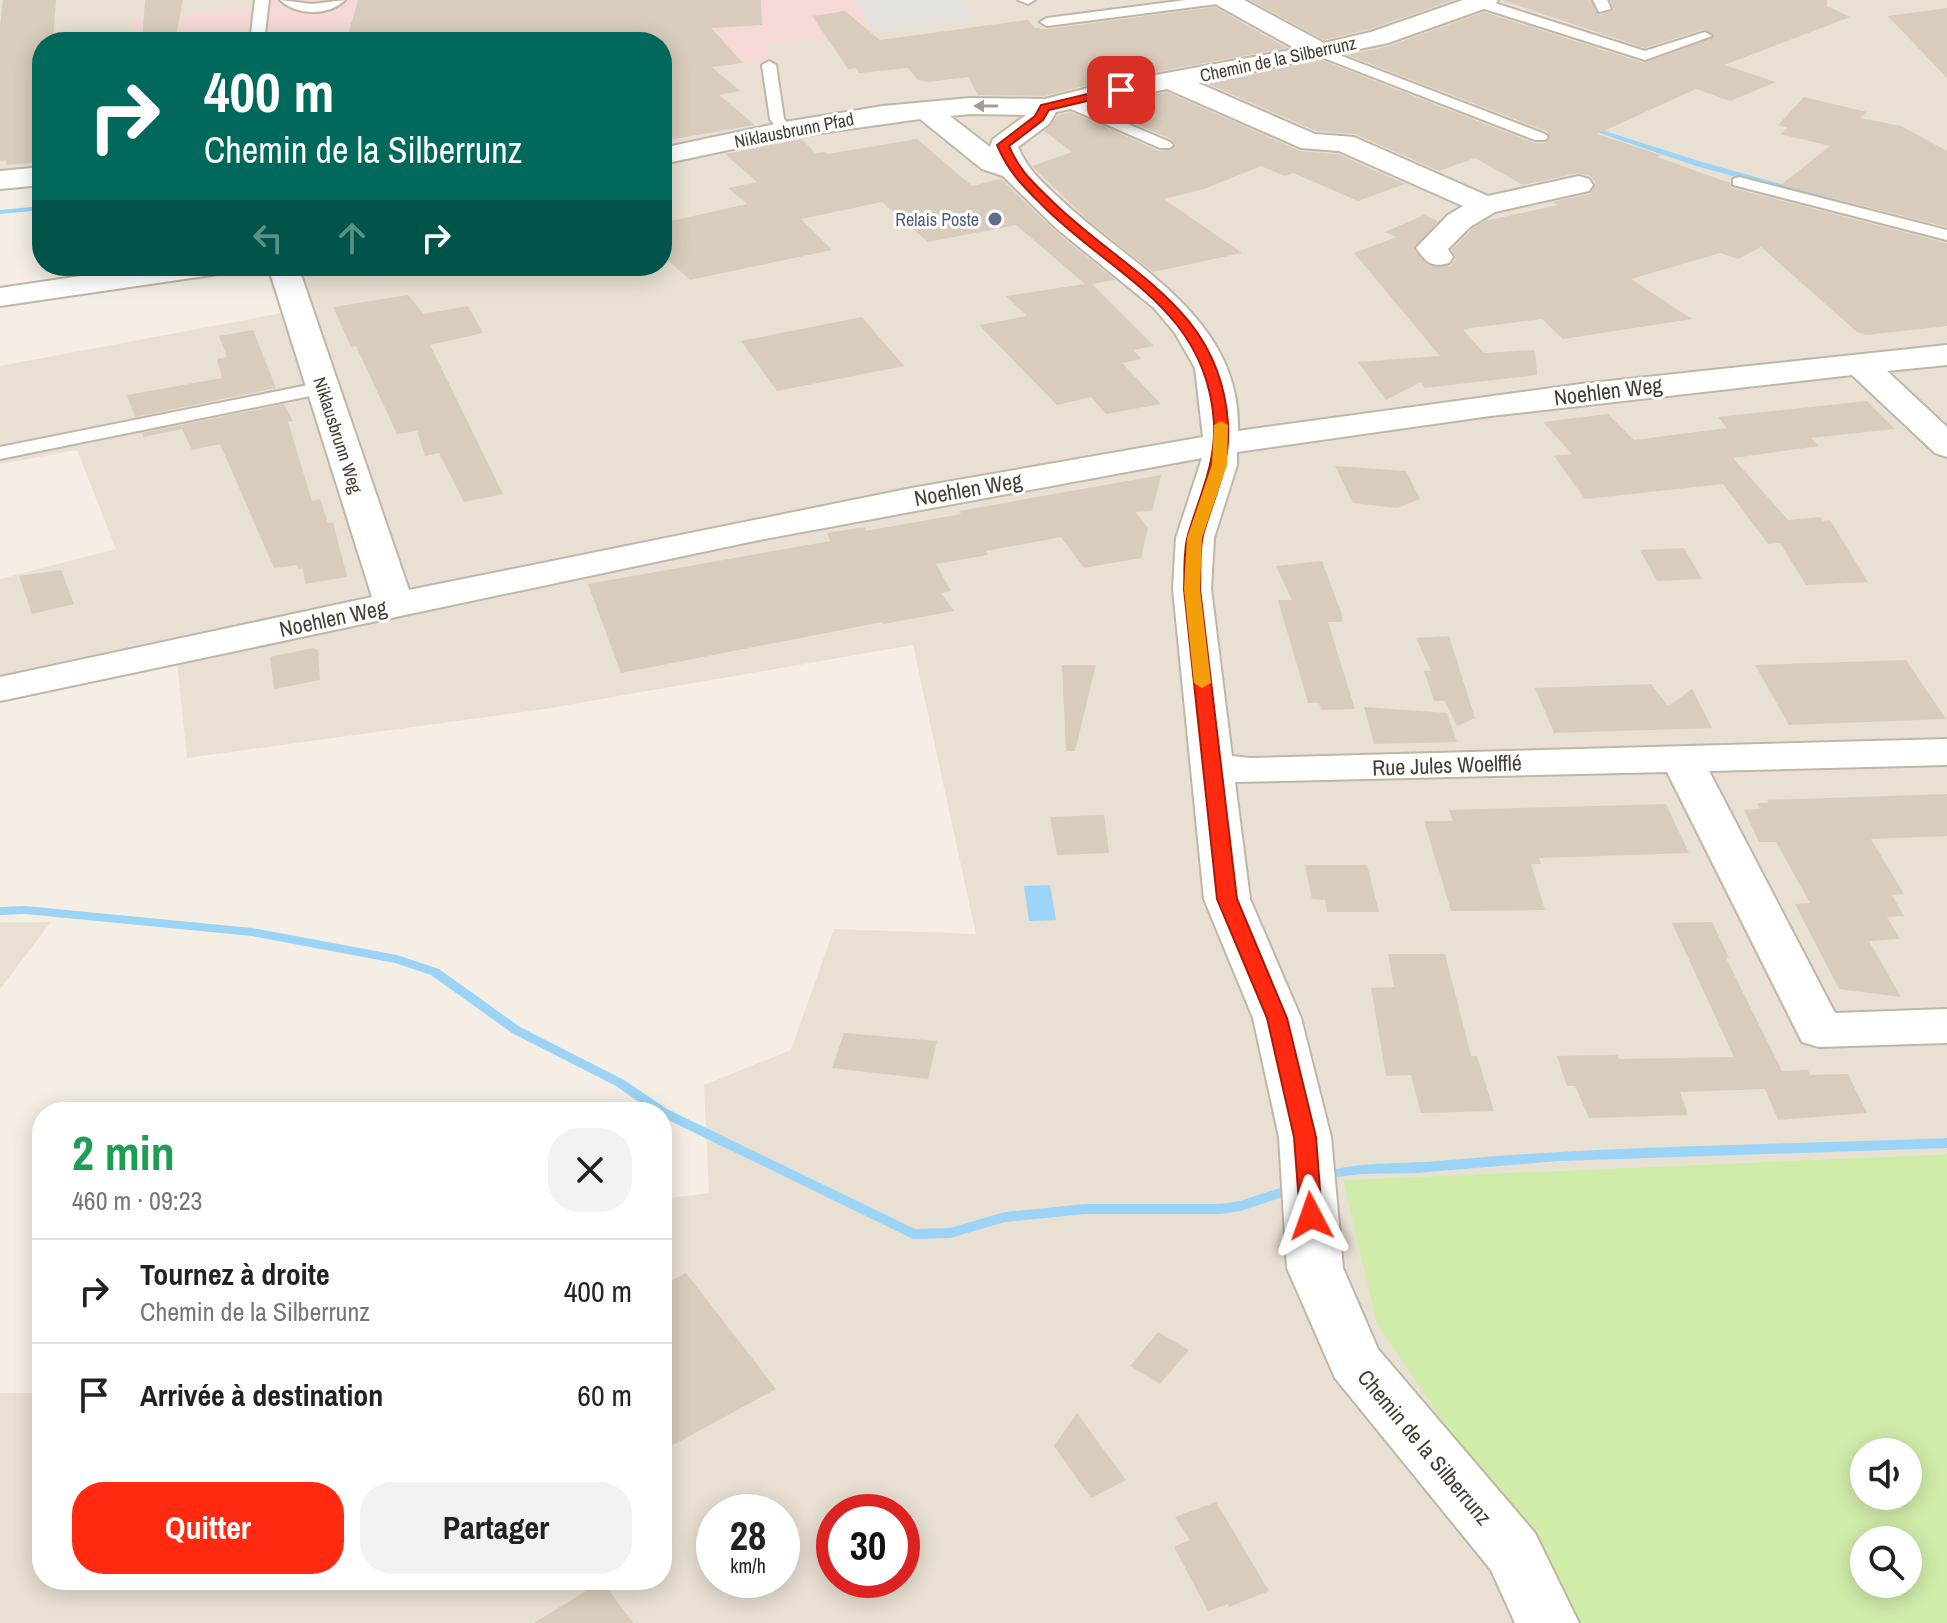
<!DOCTYPE html>
<html lang="fr">
<head>
<meta charset="utf-8">
<style>
  :root { --surface:#fff; --page:#f2f2f2; --text:#222; --muted:#767676; --line:#e0e0e0; --accent:#ff2a10 }
  body { margin:0; font-family:"Archivo Narrow",sans-serif; background:var(--page); color:var(--text); height:100vh; display:flex; flex-direction:column; font-size:30px; white-space:nowrap }
  * { box-sizing:border-box; margin:0 }
  p { font-size:26px; color:var(--muted) }
  .icon { flex:none; width:44px; height:44px; fill:none; stroke:currentColor; stroke-width:2; stroke-linecap:round; stroke-linejoin:round }
  .map { position:relative; flex:1; overflow:hidden }
  .side { position:absolute; left:32px; top:1102px; width:640px; height:488px; display:flex; flex-direction:column; background:var(--surface); border-radius:32px; box-shadow:0 4px 20px #0003 }
  .side>* { flex:none }
  .banner { position:absolute; left:32px; top:32px; width:640px; height:244px; border-radius:32px; box-shadow:0 4px 20px #0003; background:#00695c; color:#fff; overflow:hidden }
  .tools { position:absolute; left:1850px; top:1438px; display:grid; gap:16px }
  .tools a { display:grid; place-items:center; width:72px; height:72px; border-radius:50%; background:var(--surface); box-shadow:0 4px 20px #0003; font-size:40px }
  .speed { position:absolute; left:696px; top:1494px; display:flex; gap:16px; font-size:40px; font-weight:700; text-align:center }
  .speed>* { display:grid; place-content:center; width:104px; height:104px; border-radius:50%; background:var(--surface); box-shadow:0 4px 20px #0003; line-height:1 }
  .speed small { font-size:20px; font-weight:400 }
  .speed .limit { border:12px solid #d22; background:#fff; color:#111 }
  .pin { position:absolute; display:grid; place-items:center; width:68px; height:68px; color:#fff; margin:-34px; border-radius:16px; box-shadow:0 4px 12px #0006 }
  .me { position:absolute; width:88px; margin:-44px; rotate:356deg; stroke-linejoin:round; filter:drop-shadow(0 0 6px #0008) }
  .turn { display:flex; align-items:center; gap:28px; height:168px; padding:0 40px; font-size:36px }
  .turn .icon { width:104px; height:104px; stroke-width:2.5 }
  .turn b { display:block; font-size:56px; line-height:68px }
  .lanes { display:flex; align-items:center; height:76px; padding:0 40px; background:#0003; justify-content:center; gap:40px; direction:ltr }
  .lanes .off { opacity:.35 }
  .round { display:grid; place-items:center; flex:none; width:84px; height:84px; border-radius:32px; background:var(--page) }
  .head { display:flex; align-items:center; justify-content:space-between; height:136px; padding:0 40px }
  h1 { font-size:48px; font-weight:800; line-height:60px; color:#1e9e55 }
  .action { display:flex; gap:16px; margin-top:auto; padding:16px 40px }
  .action a { flex:1; height:92px; border-radius:32px; background:var(--accent); color:#fff; font-size:32px; font-weight:800; line-height:92px; text-align:center }
  .action a+a { background:var(--page); color:var(--text) }
  ul { padding:0; list-style:none }
  li { display:flex; align-items:center; gap:24px; height:104px; padding:0 40px; border-top:2px solid var(--line) }
  li div { flex:1 }
  li b { display:block; font-size:30px }
  li em { font-style:normal }
  .map>svg:first-child { display:block }
  .residential { fill:#e8e0d2; fill-rule:evenodd }
  .medical { fill:#f6d9d6 }
  .green { fill:#d0eca9; fill-rule:evenodd }
  .parking { fill:#e4e1dd }
  .water { fill:#9bd4f6 }
  .lines { fill:none; stroke-linecap:round; stroke-linejoin:round }
  .stream { fill:#9bd4f6; fill-rule:evenodd }
  .building { fill:#d9ccbc }
  .lane-casing { stroke:#c0b6a6; stroke-width:4 }
  .street-casing { stroke:#c0b6a6; stroke-width:4 }
  .lane { fill:#fff; fill-rule:evenodd }
  .street { fill:#fff; fill-rule:evenodd }
  .oneway { fill:#a29e9a }
  .route { fill:#ff2a10; stroke:#a61b0a; stroke-width:2 }
  .slow { fill:#f59e0b }
  .service-dot { fill:#5c6f8a; stroke:#fff; stroke-width:3 }
  .labels { text-anchor:middle; dominant-baseline:central; stroke-width:6; stroke-linejoin:round; paint-order:stroke }
  .far-street-label { font-size:18px; fill:#463e34; stroke:#fff }
  .far-service-label { font-size:18px; fill:#4e5e75; stroke:#fff; text-anchor:end }
  .street-label { font-size:22px; fill:#463e34; stroke:#fff }
</style>
</head>
<body>
<div class="map">
<svg width="1947" height="1623" viewBox="0 0 1947 1623">
  <rect width="100%" height="100%" fill="#f4eee4"/>
  <!-- residential -->
  <path class="residential" d="M0,0H1947V1154L1344,1180L1578,1623H0V1393H42V1580H662V1199L709,1193L704,1085L791,1050L834,929L976,934L913,645L544,709L187,758L177,662L0,699V579L116,549L77,450L0,464V366L282,313L263,266H662V42H42V185L0,188ZM714,1512H782V1580H714ZM834,1512H902V1580H834Z
    M0,922H51L0,989Z"/>
  <!-- medical -->
  <path class="medical" d="M255,0H858L878,33L767,44L769,61L662,72V42H131L132,18L253,7Z"/>
  <!-- green -->
  <path class="green" d="M1947,1154V1623H1578L1377,1323L1343,1180ZM1864,1452H1908V1496H1864ZM1864,1540H1908V1584H1864Z"/>
  <!-- parking -->
  <path class="parking" d="M856,0H962L975,20L871,31Z"/>
  <!-- water -->
  <path class="water" d="M1050,885L1056,920L1029,921L1024,886Z"/>
  <g class="lines">
    <!-- stream -->
    <path class="stream" d="M1588,127H1592L1702,162L1881,212L1874,214L1696,166L1588,129Z
      M42,206V210L0,214V210Z
      M25,906L252,928L397,955L439,969L520,1027L624,1080L667,1109L915,1229L950,1228L1005,1212L1085,1204H1220L1240,1201L1295,1183L1300,1185L1302,1188L1300,1191L1241,1211L1220,1214H1085L1005,1222L950,1238L913,1239L662,1117V1112H653L616,1086L512,1033L431,975L395,963L252,936L25,914L0,915V907Z
      M1947,1138V1148L1559,1161L1416,1173L1362,1174L1336,1177L1322,1182L1317,1180L1315,1177L1317,1174C1360,1160 1405,1165 1450,1160C1615,1145 1781,1145 1947,1138Z"/>
  </g>
  <!-- building -->
  <path class="building" d="M3,0H56L53,42H42V162L6,165V160L0,161V25Z
    M145,0H183L175,42H142Z
    M358,0H761L762,25L711,28L743,63L712,67L740,91L719,95L755,125L662,141V42H346Z
    M1250,0H1454L1370,29L1324,40Z
    M1501,0H1590L1600,15L1614,10L1610,0H1827V6L1850,17L1724,65L1776,82L1730,101L1696,89L1597,134L1661,155L1657,157L1730,183L1732,188L1947,243V326L1866,335L1857,332L1761,247L1738,259L1720,253L1631,279L1692,319L1563,339L1542,319L1470,328L1463,330L1484,353L1535,350L1537,375L1425,388L1421,382L1386,400L1358,362L1440,356L1354,253L1397,237L1385,232L1424,215L1438,221L1414,250L1428,265L1450,266L1456,259L1452,249L1472,229L1485,221L1558,205L1553,202L1590,194L1596,183L1590,176L1578,173L1523,185L1475,158L1439,171L1355,134L1316,131L1208,84L1321,60L1534,143H1545L1551,137L1546,131L1347,55L1389,46L1484,12L1644,63L1715,37L1704,29L1645,48Z
    M1215,7L1287,48L1095,83L1045,96L978,95L968,77L928,82L918,80L908,68L859,73L856,68L848,69L812,16L845,11L880,40L1028,20L1035,28L1047,29Z
    M1947,8V78L1888,16Z
    M1167,92L1300,151L1338,154L1405,184L1358,201L1293,173L1285,176L1261,166L1204,189L1164,199L1242,253L1153,272L1089,221L1032,166L1072,152L1044,131L1058,115L1071,112L1159,151L1172,150L1176,145L1171,139L1095,107Z
    M1804,97L1867,112L1860,118L1901,126L1947,151V227L1781,185L1830,146L1780,134L1788,128L1778,125Z
    M802,139L815,153L824,152L827,154L917,139L972,186L1001,179L1054,230L1115,280L1092,284L1154,346L1133,350L1142,359L1122,363L1161,404L1106,414L1091,397L1057,405L979,325L1027,316L1006,296L1085,284L1016,225L928,242L882,202L801,219L832,250L690,280L662,255V223L747,204L728,188L757,182L725,154Z
    M408,295L424,314L468,306L483,333L430,345L503,494L464,502L439,453L425,456L417,431L397,434L356,346L351,347L333,307Z
    M862,317L904,366L777,391L741,341Z
    M253,330L276,388L135,417L127,395L222,378L217,359L227,357L219,336Z
    M1867,401L1895,429L1811,438L1819,446L1733,458L1788,520L1821,517L1823,521L1830,520L1868,582L1806,585L1780,543L1768,544L1723,484L1585,499L1554,456L1572,454L1543,422L1608,414L1634,440L1727,428L1718,417Z
    M284,404L293,421L288,422L312,501L320,499L328,523L333,522L347,577L305,584L303,568L298,569L297,565L274,568L220,444L192,450L182,429L143,437L142,433Z
    M1335,466L1406,471L1420,499L1397,508L1353,503Z
    M1161,475L1152,511L1135,512L1148,528L1141,558L1084,568L1061,537L986,551L988,555L936,564L951,591L941,593L954,611L883,624L882,622L621,673L588,584L830,541L827,533L865,527L866,531L961,514L959,511Z
    M1684,548L1702,579L1657,581L1640,550Z
    M1322,561L1342,615V622H1328L1355,709L1321,710L1319,703H1308L1278,600H1292L1276,566Z
    M61,570L74,604L32,614L19,576Z
    M1449,636L1475,718L1457,726L1445,701H1434L1424,671H1431L1416,638Z
    M313,648L318,650L320,680L274,689L270,657Z
    M1906,660L1946,719L1789,725L1755,665Z
    M1062,665H1096L1075,751H1066Z
    M1651,684L1668,706L1692,689L1712,728L1554,733L1535,688Z
    M1364,707L1447,713L1457,742L1374,744Z
    M1947,794V836L1871,839L1904,894L1892,895L1904,916L1887,917L1900,939L1869,941L1901,997L1839,989L1795,904L1810,903L1776,842H1759L1744,810L1760,809L1757,803H1769L1767,800Z
    M1666,804L1689,853L1539,858L1541,864H1531L1545,910L1451,911L1424,821H1453L1449,810Z
    M1104,815L1109,853L1057,855L1050,817Z
    M1305,865H1367L1379,912H1327L1325,900L1312,899Z
    M1712,922L1729,958H1726L1782,1071L1808,1070L1810,1075L1848,1074L1867,1113L1778,1120L1765,1089L1680,1092L1688,1115L1589,1118L1575,1086H1567L1557,1056L1617,1055L1619,1059L1734,1057L1672,923Z
    M1388,954H1445L1471,1056H1477L1494,1111L1421,1113L1411,1075L1386,1076L1371,988L1394,987Z
    M844,1033L937,1041L928,1079L832,1068Z
    M686,1273L776,1389L662,1451V1285Z
    M1158,1332L1189,1350L1160,1384L1130,1366Z
    M1077,1413L1126,1480L1091,1498L1054,1446Z
    M1216,1502L1269,1591L1229,1607L1228,1604L1208,1611L1174,1547L1190,1540L1175,1517Z
    M602,1581L633,1623H534Z"/>
  <g class="lines">
    <defs>
      <path id="lane" d="M255,0H269L264,42H250Z
        M280,0L312,4L345,0C329,16 297,16 280,0Z
        M1018,0H1035L1028,4Z
        M1186,0H1224L1217,4L1047,26L1040,22L1047,18Z
        M1475,0H1485L1645,51L1705,32L1712,36L1645,60L1475,6Z
        M1593,0H1607L1611,9L1599,12Z
        M1321,48L1545,134L1548,137L1545,140H1535L1316,55L1314,52Z
        M769,61L776,65L784,119L793,130L790,133H780L770,119L762,65Z
        M1067,98L1170,142L1173,145L1170,148H1160L1062,105V99Z
        M1739,177L1947,230V240L1733,185V179Z
        M323,382L332,388L330,392L0,459V447Z"/>
      <path id="street" d="M1214,0H1244L1324,43L1371,32L1463,0H1498L1495,5L1388,43L1198,83L1315,134L1354,137L1488,196L1579,176L1589,179L1593,185L1589,191L1495,212L1470,227L1448,249L1453,257L1449,263C1431,268 1426,262 1416,248L1448,215L1463,206L1339,151L1301,148L1167,89L1056,112L1049,124L1018,147C1027,169 1042,182 1059,198C1130,266 1242,317 1238,431L1581,384L1947,345V365L1887,371L1947,427V457L1935,453L1852,375L1490,416L1237,452V465L1214,538L1211,589L1232,756L1250,758L1947,739V765L1709,771L1835,1013L1947,1009V1043L1819,1047L1802,1042L1667,772L1235,782L1250,899L1301,1018L1331,1137L1343,1268L1378,1349L1535,1533L1579,1623H1515L1491,1570L1335,1378L1287,1268L1279,1137L1253,1018L1204,899L1173,589L1176,538L1202,458L759,540L0,701V677L372,597L268,266H298L409,590L912,488L1203,437L1195,368L1175,333L1154,308L1056,228L1003,176L982,169L920,119L785,138L662,164V148L785,122L883,106L970,98L1045,99L1096,86L1296,49L1217,5ZM970,114L1026,115L993,139L990,147L950,116Z
        M42,167V185L0,189V171Z
        M148,266H227L223,273L212,275L0,306V288Z"/>
    </defs>
    <!-- lane casing -->
    <use href="#lane" class="lane-casing"/>
    <!-- street casing -->
    <use href="#street" class="street-casing"/>
    <!-- lane -->
    <use href="#lane" class="lane"/>
    <!-- street -->
    <use href="#street" class="street"/>
  </g>
  <!-- one-way arrows -->
  <defs><path id="oneway-solid" d="M-6-.8H1V-3.2L6.5 0L1 3.2V.8H-6Z" transform="scale(2)"/></defs>
  <use class="oneway" href="#oneway-solid" transform="translate(986 106) rotate(180)"/>
  <!-- route -->
  <path class="route" d="M1121,86L1127,90L1125,92L1049,110L1043,120L1009,146C1020,172 1034,183 1053,202C1127,274 1220,307 1228,423C1231,464 1214,497 1203,535C1199,552 1201,572 1200,589L1237,899L1287,1018L1316,1137L1322,1216L1319,1222L1311,1224L1303,1222L1300,1216L1294,1137L1267,1018L1217,899L1184,589C1185,572 1183,552 1188,535C1199,497 1216,464 1214,423C1207,310 1115,277 1044,207C1022,185 1009,173 997,145L1035,116L1041,105Z"/>
  <!-- slow -->
  <path class="slow" d="M1221,421L1228,425L1227,465L1202,538L1200,589L1211,683L1202,688L1194,683L1184,589L1187,538L1212,465L1214,425Z"/>
  <!-- markers -->
  <circle class="service-dot" cx="995" cy="219" r="8"/>
  <g class="labels">
    <!-- far-street labels -->
    <g class="far-street-label">
      <text transform="translate(1278 59) rotate(-12)">Chemin de la Silberrunz</text>
      <text transform="translate(794 130) rotate(-11)">Niklausbrunn Pfad</text>
      <text transform="translate(338 435) rotate(72)">Niklausbrunn Weg</text>
    </g>
    <!-- far-service labels -->
    <g class="far-service-label">
      <text x="979" y="219">Relais Poste</text>
    </g>
    <!-- street labels -->
    <g class="street-label">
      <text transform="translate(1608 391) rotate(-7)">Noehlen Weg</text>
      <text transform="translate(968 489) rotate(-10)">Noehlen Weg</text>
      <text transform="translate(333 618) rotate(-12)">Noehlen Weg</text>
      <text transform="translate(1447 765) rotate(-2)">Rue Jules Woelfflé</text>
      <text transform="translate(1425 1447) rotate(50)">Chemin de la Silberrunz</text>
    </g>
  </g>
</svg>
<div class="tools">
<a><svg class="icon" aria-label="sound" viewBox="0 0 24 24"><path d="M4 9h4l5-4v14l-5-4H4zM17 9q2 3 0 6"/></svg></a>
<a><svg class="icon" aria-label="search" viewBox="0 0 24 24"><circle cx="10" cy="10" r="6"/><path d="M15 15l6 6"/></svg></a>
</div>
<div class="speed"><div>28<small>km/h</small></div><div class="limit">30</div></div>
<div class="pin" style="left:1121px;top:90px;background:#d93025"><svg class="icon" aria-label="arrive" viewBox="0 0 24 24"><path d="M6 21V4h12l-3 4 3 4H6"/></svg></div>
<svg class="me" style="left:1311px;top:1216px" viewBox="-20 -20 40 40"><path d="M0-17L14 15 0 8-14 15z" fill="#ff2a10" stroke="#fff" stroke-width="4"/></svg>
<div class="banner">
<div class="turn"><svg class="icon" aria-label="right" viewBox="0 0 24 24"><path d="M7 20v-9h11M14 6l5 5-5 5"/></svg><div><b>400 m</b>Chemin de la Silberrunz</div></div>
<div class="lanes"><svg class="icon off" aria-label="left" viewBox="0 0 24 24"><path d="M17 20v-9H6M10 6l-5 5 5 5"/></svg><svg class="icon off" aria-label="ahead" viewBox="0 0 24 24"><path d="M12 20V5M6 11l6-6 6 6"/></svg><svg class="icon" aria-label="right" viewBox="0 0 24 24"><path d="M7 20v-9h11M14 6l5 5-5 5"/></svg></div>
</div>
<section class="side">
<div class="head"><div><h1>2 min</h1><p>460 m · 09:23</p></div><a class="round"><svg class="icon" aria-label="close" viewBox="0 0 24 24"><path d="M6 6l12 12M18 6L6 18"/></svg></a></div>
<ul>
<li><svg class="icon" aria-label="right" viewBox="0 0 24 24"><path d="M7 20v-9h11M14 6l5 5-5 5"/></svg><div><b>Tournez à droite</b><p>Chemin de la Silberrunz</p></div><em>400 m</em></li>
<li><svg class="icon" aria-label="arrive" viewBox="0 0 24 24"><path d="M6 21V4h12l-3 4 3 4H6"/></svg><div><b>Arrivée à destination</b></div><em>60 m</em></li>
</ul>
<div class="action"><a>Quitter</a><a>Partager</a></div>
</section>
</div>
</body>
</html>
